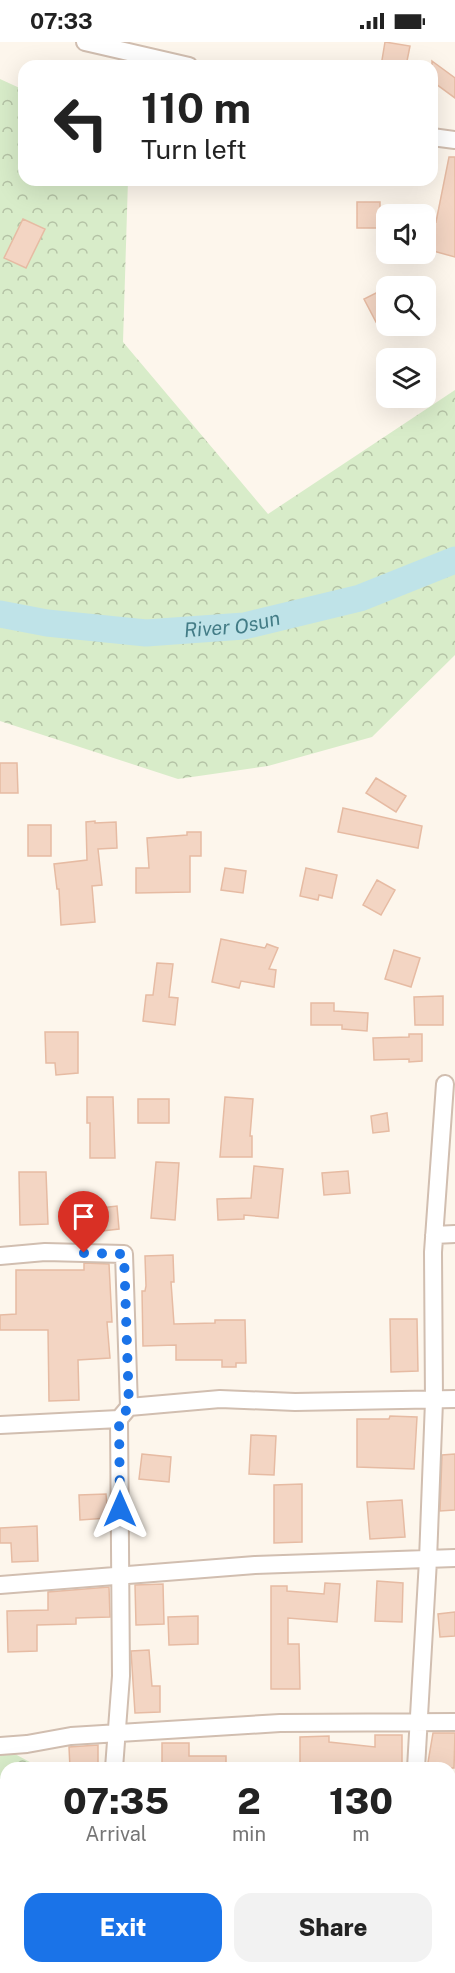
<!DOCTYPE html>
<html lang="en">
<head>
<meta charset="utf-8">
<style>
  :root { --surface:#fff; --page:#f2f2f2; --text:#222; --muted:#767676; --accent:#1a73e8 }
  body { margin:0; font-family:"Public Sans",sans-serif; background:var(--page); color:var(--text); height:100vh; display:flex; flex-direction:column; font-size:22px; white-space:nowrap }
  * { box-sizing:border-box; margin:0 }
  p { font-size:20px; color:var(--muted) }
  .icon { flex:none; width:33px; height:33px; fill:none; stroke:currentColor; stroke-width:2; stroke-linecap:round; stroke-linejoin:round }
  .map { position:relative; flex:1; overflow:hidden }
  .panel { position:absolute; left:0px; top:1720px; width:456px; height:212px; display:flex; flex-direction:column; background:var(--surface); border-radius:18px 18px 0 0; box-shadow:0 6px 24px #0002 }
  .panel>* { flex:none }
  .top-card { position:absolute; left:18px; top:18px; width:420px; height:126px; border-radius:18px; box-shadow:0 6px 24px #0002; background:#fff; color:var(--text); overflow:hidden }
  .tools { position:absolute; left:376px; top:162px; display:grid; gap:12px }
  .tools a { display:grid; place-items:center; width:60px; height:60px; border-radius:12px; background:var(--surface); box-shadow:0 6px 24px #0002; font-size:30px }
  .pin { position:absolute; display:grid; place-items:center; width:51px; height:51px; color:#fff; margin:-62px -26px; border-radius:50% 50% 50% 0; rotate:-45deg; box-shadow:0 0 6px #0007 }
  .pin .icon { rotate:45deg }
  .me { position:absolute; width:66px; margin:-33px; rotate:0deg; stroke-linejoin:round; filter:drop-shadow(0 0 4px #0008) }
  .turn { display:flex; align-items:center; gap:21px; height:126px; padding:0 24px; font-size:27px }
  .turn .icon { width:78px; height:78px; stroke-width:2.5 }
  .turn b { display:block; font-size:42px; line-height:51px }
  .eta { display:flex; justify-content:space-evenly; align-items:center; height:102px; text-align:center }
  .eta b { font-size:36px; font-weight:800; line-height:42px }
  .primary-button { display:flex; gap:12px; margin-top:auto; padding:12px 24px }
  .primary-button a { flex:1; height:69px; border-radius:18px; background:var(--accent); color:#fff; font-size:24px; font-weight:800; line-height:69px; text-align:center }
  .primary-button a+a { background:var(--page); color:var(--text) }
  .status { display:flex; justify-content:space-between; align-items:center; height:42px; padding:0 30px; background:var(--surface); direction:ltr }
  .status svg { height:16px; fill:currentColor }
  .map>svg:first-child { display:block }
  .forest { fill:url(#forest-crowns) }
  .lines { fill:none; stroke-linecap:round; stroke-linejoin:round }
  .river { stroke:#bfe3e8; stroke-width:27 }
  .building { fill:#f3d5c3; stroke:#e6bba3; stroke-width:1.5 }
  .street-casing { stroke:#d1beb0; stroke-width:20 }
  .street { stroke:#fff; stroke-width:16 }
  .route { stroke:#1a73e8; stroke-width:10; stroke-dasharray:0 18 }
  .labels { text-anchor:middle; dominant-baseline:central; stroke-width:6; stroke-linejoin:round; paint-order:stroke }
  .water-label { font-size:20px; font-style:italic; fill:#437c86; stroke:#fffaf3 }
</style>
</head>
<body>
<div class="status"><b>07:33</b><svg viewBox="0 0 49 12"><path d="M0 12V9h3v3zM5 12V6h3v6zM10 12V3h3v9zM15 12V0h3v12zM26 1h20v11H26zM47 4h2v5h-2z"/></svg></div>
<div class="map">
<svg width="455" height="1931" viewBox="0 0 455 1931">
  <defs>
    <pattern id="forest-crowns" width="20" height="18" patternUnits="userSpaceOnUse" patternTransform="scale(1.5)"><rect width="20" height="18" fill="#d8ecc9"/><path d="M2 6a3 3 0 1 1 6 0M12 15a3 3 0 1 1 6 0" fill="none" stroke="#b4c2a5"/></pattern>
  </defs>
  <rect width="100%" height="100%" fill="#fdf6ec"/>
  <!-- forest -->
  <path class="forest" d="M0,37L24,48V138H128L123,300L268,472L455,348V613L372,695L268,724L178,737L0,679Z
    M0,1704L41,1726H6V1926H450V1751L455,1750V1931H0Z"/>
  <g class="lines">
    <!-- river -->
    <path class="river" id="s1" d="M0,572L47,581L146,591L244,584L360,556L455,518"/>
  </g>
  <!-- building -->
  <path class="building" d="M385,0L410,4L406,24H381Z
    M432,19L455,36V56L432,39Z
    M449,115H455V215L426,207L433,179L436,180Z
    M357,160H380V186H357Z
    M23,177L45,187L26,226L4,216Z
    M378,250L387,266V275L376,280L364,257Z
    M0,721H17L18,751H0Z
    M376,736L406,754L396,770L366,751Z
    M343,766L422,784L418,806L338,790Z
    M95,779V781L116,780L117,806L98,807L102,843L92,844L95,880L61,883L59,847H57L54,822L87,818L86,780Z
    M28,783H51V814H28Z
    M187,790H201V814H190V850L136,851V826H149L147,796L187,793Z
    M225,826L246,829L243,851L221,848Z
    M306,826L337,833L332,856L319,853L318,858L300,854Z
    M377,838L395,848L381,873L363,863Z
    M221,897L265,906L267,902L278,906L269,927L276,928L274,945L241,939L239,946L212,940Z
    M394,908L420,916L411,945L385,937Z
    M157,921L173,922L169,955L178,956L175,983L143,979L146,953H153Z
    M443,954V983H415L414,955Z
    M311,961H334V969L368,971L367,989L342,987V983H311Z
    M45,990H78V1031L56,1033L55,1021H46Z
    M409,992H422V1019L409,1020V1017L374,1018L373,996L409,995Z
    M87,1055H113L115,1116H90V1081H87Z
    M225,1055L253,1057L250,1094H252V1115H220Z
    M138,1057H169V1081H138Z
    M387,1071L389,1089L373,1091L371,1074Z
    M156,1120L179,1121L175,1178L151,1176Z
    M254,1124L283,1127L278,1176L244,1173V1177L218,1178L217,1157L251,1156Z
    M348,1129L350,1151L324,1153L322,1131Z
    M19,1130H46L48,1182L20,1183Z
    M117,1164L119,1187L94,1190L91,1167Z
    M173,1213L174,1240H171L174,1282L215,1281V1278H245L246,1321H236V1325H222V1318H176V1303L143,1304L142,1249H145L146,1244L145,1214Z
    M84,1221L109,1222L112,1280H107L110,1316L78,1318L79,1358L49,1359L48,1288H0V1273L16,1272V1228H84Z
    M390,1277H417L418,1329L391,1330Z
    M390,1374L417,1375L414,1427L357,1425V1377H389Z
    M251,1393L276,1394L274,1433L249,1432Z
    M142,1412L171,1415L169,1440L139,1437Z
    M455,1412V1468L440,1469L442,1413Z
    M302,1442V1500L274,1501V1443Z
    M106,1452L108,1476L80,1478L79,1453Z
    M402,1458L405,1495L370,1497L367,1460Z
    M37,1484L38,1519L12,1520L11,1501H0V1486Z
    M377,1539L403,1541L402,1580L375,1579Z
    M325,1541L340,1542L337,1580L288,1576V1602H299L300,1647H271V1544H287V1549L324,1552Z
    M163,1542L164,1582L136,1583L135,1543Z
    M109,1545L110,1575L76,1576V1582L37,1583V1609L8,1610L7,1569L48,1568V1550Z
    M455,1570V1594L440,1595L438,1572Z
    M198,1574V1602L169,1603L168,1575Z
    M149,1608L152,1644H160V1670L135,1671L131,1609Z
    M433,1691H455L454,1726H427Z
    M375,1693H402V1726L300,1725V1695L329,1694V1700L375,1705Z
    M162,1701H189V1714H226V1726H162Z
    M98,1703V1726H70L69,1705Z"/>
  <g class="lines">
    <defs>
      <path id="street" d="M85,0L189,24
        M432,95L455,98
        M434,1193L455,1192
        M0,1214L45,1210L124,1212L129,1365L119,1377L0,1383
        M129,1365L220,1357L295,1360L455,1357
        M0,1543L255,1523L455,1516
        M0,1704L27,1702L71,1694L280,1681L455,1680
        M114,1726L121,1634L119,1377
        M416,1726L428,1518L434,1359L433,1210L445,1042
        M2,1865L6,1864
        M418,1926L419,1931"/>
    </defs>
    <!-- street casing -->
    <use href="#street" class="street-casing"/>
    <!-- street -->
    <use href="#street" class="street"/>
  </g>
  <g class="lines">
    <!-- route -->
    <path class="route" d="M84,1211L124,1212L129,1365L119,1377L120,1467"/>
  </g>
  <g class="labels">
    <!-- water labels -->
    <g class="water-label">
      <text stroke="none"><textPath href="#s1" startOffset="234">River Osun</textPath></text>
    </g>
  </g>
</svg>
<div class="tools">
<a><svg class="icon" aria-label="sound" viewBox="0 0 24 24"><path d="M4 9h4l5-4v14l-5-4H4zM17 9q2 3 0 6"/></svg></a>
<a><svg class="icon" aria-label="search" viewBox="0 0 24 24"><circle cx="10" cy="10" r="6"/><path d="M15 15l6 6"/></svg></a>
<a><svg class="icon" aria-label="layers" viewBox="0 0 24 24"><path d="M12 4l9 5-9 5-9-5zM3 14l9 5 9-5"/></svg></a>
</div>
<div class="pin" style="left:84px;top:1211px;background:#d93025"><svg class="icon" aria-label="arrive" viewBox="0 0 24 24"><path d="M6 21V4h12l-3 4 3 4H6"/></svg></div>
<svg class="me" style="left:120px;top:1467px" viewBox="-20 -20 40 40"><path d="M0-17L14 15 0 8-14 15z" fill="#1a73e8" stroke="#fff" stroke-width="4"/></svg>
<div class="top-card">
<div class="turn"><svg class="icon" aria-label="left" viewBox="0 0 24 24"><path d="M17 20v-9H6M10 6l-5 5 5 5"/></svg><div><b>110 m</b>Turn left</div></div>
</div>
<section class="panel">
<div class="eta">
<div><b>07:35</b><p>Arrival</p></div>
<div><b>2</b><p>min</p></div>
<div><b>130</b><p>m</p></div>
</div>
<div class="primary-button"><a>Exit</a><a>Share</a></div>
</section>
</div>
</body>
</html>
